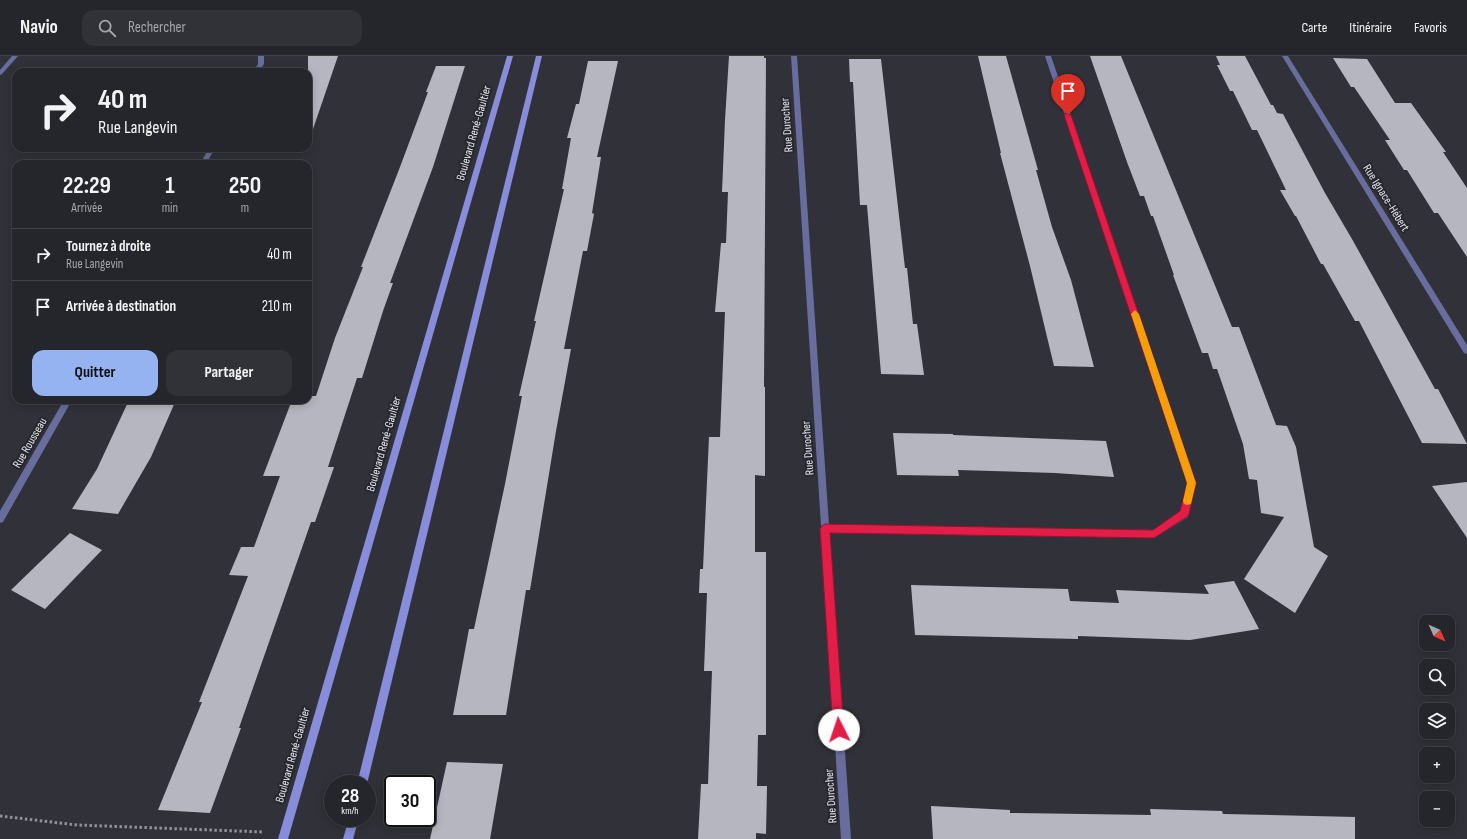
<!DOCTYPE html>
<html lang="fr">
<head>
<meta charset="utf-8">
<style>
  :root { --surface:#25262b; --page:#313237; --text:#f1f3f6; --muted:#a3a5a9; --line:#424347; --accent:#95b2f1 }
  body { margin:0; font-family:"Sofia Sans Condensed",sans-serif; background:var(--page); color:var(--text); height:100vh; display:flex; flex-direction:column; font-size:15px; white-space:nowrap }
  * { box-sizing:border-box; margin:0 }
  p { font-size:13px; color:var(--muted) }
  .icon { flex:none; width:22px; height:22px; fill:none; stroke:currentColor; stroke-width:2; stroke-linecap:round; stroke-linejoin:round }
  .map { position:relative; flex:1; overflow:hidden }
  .details { position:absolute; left:12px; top:104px; width:300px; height:244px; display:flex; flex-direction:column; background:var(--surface); border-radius:12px; box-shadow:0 2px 10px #0003,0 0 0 1px var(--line) }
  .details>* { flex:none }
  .top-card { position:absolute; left:12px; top:12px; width:300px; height:84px; border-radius:12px; box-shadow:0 2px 10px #0003,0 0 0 1px var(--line); background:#25262b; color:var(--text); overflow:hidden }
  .needle { width:26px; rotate:135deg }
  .fabs { position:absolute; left:1419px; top:559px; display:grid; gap:8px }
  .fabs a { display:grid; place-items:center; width:36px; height:36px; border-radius:8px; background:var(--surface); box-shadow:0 2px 10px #0003,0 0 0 1px var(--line); font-size:20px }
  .speed { position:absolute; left:324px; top:719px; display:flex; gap:8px; font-size:20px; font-weight:700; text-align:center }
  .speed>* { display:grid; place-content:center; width:52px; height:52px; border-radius:50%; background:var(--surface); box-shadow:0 2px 10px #0003,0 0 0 1px var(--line); line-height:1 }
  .speed small { font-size:10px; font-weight:400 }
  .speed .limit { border:2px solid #111; border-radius:6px; background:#fff; color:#111 }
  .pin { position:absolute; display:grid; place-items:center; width:34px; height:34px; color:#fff; margin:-41px -17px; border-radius:50% 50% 50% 0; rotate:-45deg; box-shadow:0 0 4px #0007 }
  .pin .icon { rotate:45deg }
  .me { position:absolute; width:44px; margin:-22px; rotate:356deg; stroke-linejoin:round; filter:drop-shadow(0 0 3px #0008) }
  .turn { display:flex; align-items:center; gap:14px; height:84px; padding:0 20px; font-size:18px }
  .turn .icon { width:52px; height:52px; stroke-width:2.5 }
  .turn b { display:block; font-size:28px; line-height:34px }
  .eta { display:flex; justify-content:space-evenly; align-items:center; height:68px; text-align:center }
  .eta b { font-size:24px; font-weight:700; line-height:28px }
  .button { display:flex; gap:8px; margin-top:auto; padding:8px 20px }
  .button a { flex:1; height:46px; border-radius:12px; background:var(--accent); color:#111; font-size:16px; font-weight:700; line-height:46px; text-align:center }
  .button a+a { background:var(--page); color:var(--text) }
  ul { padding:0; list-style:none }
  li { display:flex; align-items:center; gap:12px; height:52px; padding:0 20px; border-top:1px solid var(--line) }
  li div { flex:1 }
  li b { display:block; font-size:15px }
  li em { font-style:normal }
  header { display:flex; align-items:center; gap:24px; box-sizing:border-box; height:56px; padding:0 20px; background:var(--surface); border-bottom:1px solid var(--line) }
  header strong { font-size:19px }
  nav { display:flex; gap:22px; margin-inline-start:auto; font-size:14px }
  .search { width:280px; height:36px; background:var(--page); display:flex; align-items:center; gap:10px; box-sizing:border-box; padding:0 14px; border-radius:12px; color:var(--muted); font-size:15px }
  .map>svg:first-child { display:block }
  .building { fill:#b5b6bf }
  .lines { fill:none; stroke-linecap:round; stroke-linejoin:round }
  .path { stroke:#919197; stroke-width:3; stroke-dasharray:2.5 2.5; stroke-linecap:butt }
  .street { fill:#696d9d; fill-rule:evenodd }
  .secondary { fill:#878dda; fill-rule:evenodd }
  .route { fill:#e11d48; stroke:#92132f }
  .slow { fill:#f59e0b }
  .labels { text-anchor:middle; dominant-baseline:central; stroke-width:4; stroke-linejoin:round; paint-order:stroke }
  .street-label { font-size:12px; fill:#e4e4e9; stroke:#27282f }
</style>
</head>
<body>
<header>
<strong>Navio</strong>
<div class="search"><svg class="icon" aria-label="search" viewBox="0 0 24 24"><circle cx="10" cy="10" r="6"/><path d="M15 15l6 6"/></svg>Rechercher</div>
<nav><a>Carte</a><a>Itinéraire</a><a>Favoris</a></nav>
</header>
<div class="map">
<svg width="1467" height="783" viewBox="0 0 1467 783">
  <rect width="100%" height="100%" fill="#313239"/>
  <!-- building -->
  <path class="building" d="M308,0H338L312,76L308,75Z
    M729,0H764V2H766L764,331H765V420L755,419V496H766V679H758L757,730H767L766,778L756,777V783H698L701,728H708L712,615H704L707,537H699L700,513H703L709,381H720L725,256H715L721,187H726L728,136H722L725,64Z
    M978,0H1006L1038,114H1036L1052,171L1071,224L1094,311L1054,310L1030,210L1000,97H1001Z
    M1090,0H1121L1232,271H1239L1276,369L1287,370L1296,391L1314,491L1328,500L1295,557L1244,523L1284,461L1261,457L1257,424L1249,423L1243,388L1217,313H1213L1208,297H1202L1173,219H1174L1153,160H1151L1144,140H1140L1127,106Z
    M1216,0H1245L1271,49H1273L1277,57L1283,58L1325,137L1352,183L1435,333H1438L1467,388L1422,387L1359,265H1355L1323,208H1321L1296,160H1295L1280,134H1286L1257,74H1252L1233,35H1230L1217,9H1220Z
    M1333,2L1367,3L1395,47H1411L1446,96H1443L1467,132V201L1438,157H1434L1407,114H1404L1385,84H1390L1354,31H1351Z
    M849,3H881L905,212H907L913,268H917L924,319L881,318L867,149H860L853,26H850Z
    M588,5H618L597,101H601L592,157L594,158L587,195H583L564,293H571L556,375L530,534H526L506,659H453L469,573H474L505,428L522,340H519L536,265H534L564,133H562L571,82H567L576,48H579Z
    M436,10H465L433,111L390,227H393L383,255L362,322H357L328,411H334L315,466H311L239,672H241L210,757L158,754L202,646H199L248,520L229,519L241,491H254L280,420H263L292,344H308V340H316L335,282L363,211H361L400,111L428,36H426Z
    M129,344H176L151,401L118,458L72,453L97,413Z
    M893,377L953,378V379L1106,385L1114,421L1055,417L958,414L959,420L897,419Z
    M1467,426V482L1432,430Z
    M70,477L102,494L45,553L11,534Z
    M1234,525L1259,573L1190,584L1078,580V583L915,579L911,529L1068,533L1070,545L1119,547L1116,534L1209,538L1204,529Z
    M447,706L503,708L490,783H430Z
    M931,750L1010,754V757L1151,759L1150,753L1222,755L1223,758L1355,761V783H933Z"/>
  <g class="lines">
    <!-- path -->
    <path class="path" d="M0,760L77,769L264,776"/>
    <!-- street -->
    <path class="street" d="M12,0H18L2,18L0,19V14Z
      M258,0H264V8L259,16H253L258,8Z
      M791,0H797L829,469L1153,474L1181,456L1188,427L1045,0H1051L1196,427L1188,461L1154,482L830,477L851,783H841Z
      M1282,0H1288L1467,289V298L1464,297Z
      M209,92H215L206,108H200Z
      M64,344H72L3,466L0,467V455Z"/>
    <!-- secondary -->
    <path class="secondary" d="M507,0H513L288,783H278Z
      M536,0H542L367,728H357Z
      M349,762H359L353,783H343Z"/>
  </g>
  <!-- route -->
  <path class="route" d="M1065,57L1071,59L1196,427L1189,458L1188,460L1154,482L830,477L844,674L843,678L839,680L835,678L833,674L820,473L822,470L825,468L1153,474L1180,455L1187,427L1064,59Z"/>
  <!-- slow -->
  <path class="slow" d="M1135,254L1139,258L1196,427L1191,448L1187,449L1184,448L1183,445L1187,427L1131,258Z"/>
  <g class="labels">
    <!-- street labels -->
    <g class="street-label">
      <text transform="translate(787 69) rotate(-94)">Rue Durocher</text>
      <text transform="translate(474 77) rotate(-74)">Boulevard René-Gaultier</text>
      <text transform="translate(1386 142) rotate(58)">Rue Ignace-Hébert</text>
      <text transform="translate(30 387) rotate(-60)">Rue Rousseau</text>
      <text transform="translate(384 388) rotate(-74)">Boulevard René-Gaultier</text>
      <text transform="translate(808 392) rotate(-94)">Rue Durocher</text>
      <text transform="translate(293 699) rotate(-74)">Boulevard René-Gaultier</text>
      <text transform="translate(831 740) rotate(-94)">Rue Durocher</text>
    </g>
  </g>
</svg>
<div class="fabs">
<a><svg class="needle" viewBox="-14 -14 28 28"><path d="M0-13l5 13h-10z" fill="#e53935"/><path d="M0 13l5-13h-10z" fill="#a3a5a9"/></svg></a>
<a><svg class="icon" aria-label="search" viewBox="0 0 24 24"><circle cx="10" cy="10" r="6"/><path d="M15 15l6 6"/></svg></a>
<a><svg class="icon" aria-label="layers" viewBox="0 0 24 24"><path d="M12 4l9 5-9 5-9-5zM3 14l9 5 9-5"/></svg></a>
<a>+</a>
<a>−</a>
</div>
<div class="speed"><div>28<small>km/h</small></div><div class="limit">30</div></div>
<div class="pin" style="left:1068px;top:59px;background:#d93025"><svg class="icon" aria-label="arrive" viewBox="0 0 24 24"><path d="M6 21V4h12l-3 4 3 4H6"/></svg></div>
<svg class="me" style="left:839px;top:674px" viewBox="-20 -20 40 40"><circle r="19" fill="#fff"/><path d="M0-13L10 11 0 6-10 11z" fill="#e11d48"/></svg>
<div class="top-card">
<div class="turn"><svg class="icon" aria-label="right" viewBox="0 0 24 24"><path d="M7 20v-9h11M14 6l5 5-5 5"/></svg><div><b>40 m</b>Rue Langevin</div></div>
</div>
<section class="details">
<div class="eta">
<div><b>22:29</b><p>Arrivée</p></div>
<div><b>1</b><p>min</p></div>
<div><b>250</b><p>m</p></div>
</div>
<ul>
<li><svg class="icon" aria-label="right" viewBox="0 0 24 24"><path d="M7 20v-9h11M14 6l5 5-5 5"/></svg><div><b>Tournez à droite</b><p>Rue Langevin</p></div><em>40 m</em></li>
<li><svg class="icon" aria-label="arrive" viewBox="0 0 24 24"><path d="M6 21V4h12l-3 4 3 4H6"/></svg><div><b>Arrivée à destination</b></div><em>210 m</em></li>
</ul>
<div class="button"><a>Quitter</a><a>Partager</a></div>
</section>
</div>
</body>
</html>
